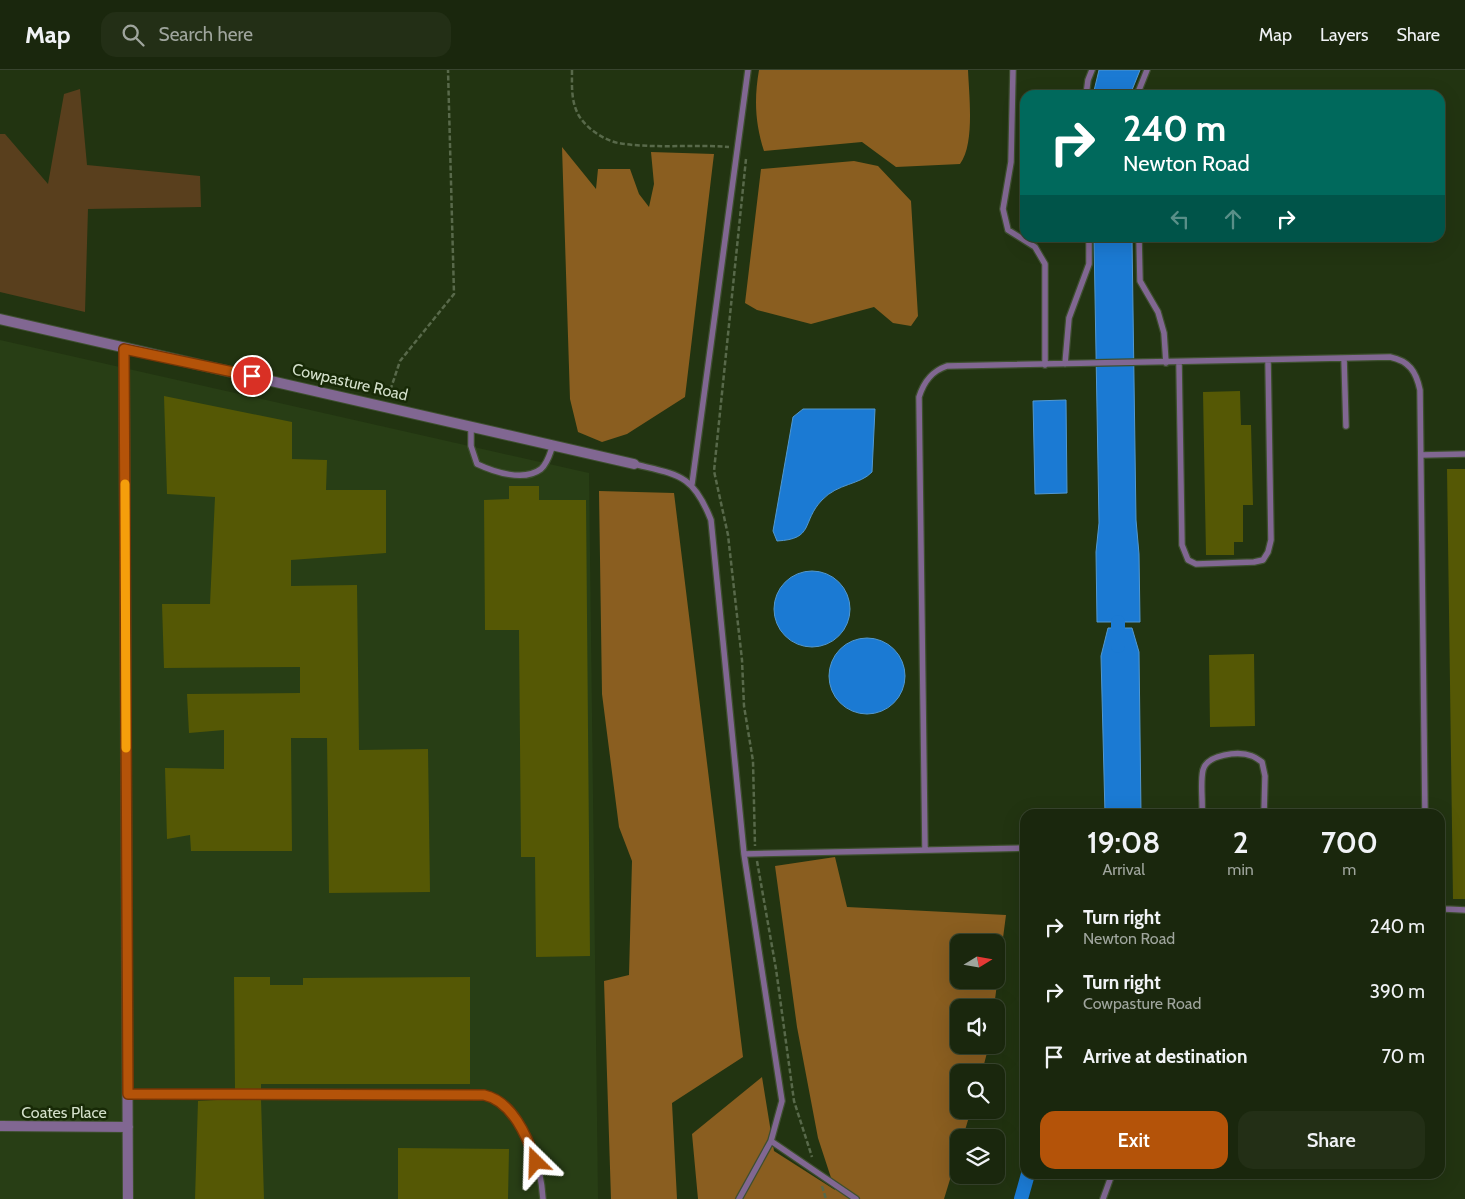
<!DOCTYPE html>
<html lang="en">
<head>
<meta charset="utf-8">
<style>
  :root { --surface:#1a270d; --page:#232f16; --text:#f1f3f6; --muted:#9fa59d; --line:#38442e; --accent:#b45309 }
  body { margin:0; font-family:Cabin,sans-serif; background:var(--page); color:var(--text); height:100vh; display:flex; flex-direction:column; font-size:19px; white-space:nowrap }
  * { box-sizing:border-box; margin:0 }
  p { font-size:16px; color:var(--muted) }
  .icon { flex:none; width:28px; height:28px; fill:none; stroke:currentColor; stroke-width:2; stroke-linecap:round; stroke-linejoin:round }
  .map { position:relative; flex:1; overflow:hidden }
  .side { position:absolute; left:1020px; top:739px; width:425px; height:370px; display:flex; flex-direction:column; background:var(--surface); border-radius:15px; box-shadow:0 5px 20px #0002,0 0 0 1px var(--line) }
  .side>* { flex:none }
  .banner { position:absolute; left:1020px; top:20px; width:425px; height:152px; border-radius:15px; box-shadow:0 5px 20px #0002,0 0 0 1px var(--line); background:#00695c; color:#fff; overflow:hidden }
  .needle { width:32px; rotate:79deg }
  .controls { position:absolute; left:950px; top:864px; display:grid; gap:10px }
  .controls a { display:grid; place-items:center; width:55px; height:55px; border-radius:10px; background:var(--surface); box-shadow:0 5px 20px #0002,0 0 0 1px var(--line); font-size:25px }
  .pin { position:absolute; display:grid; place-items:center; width:42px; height:42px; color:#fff; margin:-21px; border:2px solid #fff; border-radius:50%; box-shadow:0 1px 5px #0007 }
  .me { position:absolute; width:55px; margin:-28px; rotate:338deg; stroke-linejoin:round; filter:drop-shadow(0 0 4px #0008) }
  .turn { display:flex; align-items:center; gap:18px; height:105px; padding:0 20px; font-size:22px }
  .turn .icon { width:65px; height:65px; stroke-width:2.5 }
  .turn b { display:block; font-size:35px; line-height:42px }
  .lanes { display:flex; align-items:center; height:48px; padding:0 20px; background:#0003; justify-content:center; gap:25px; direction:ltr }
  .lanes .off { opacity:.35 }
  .eta { display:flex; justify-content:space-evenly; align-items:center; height:85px; text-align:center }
  .eta b { font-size:30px; font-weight:600; line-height:35px }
  .cta { display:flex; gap:10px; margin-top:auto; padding:10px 20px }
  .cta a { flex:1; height:58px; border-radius:15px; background:var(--accent); color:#fff; font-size:20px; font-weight:600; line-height:58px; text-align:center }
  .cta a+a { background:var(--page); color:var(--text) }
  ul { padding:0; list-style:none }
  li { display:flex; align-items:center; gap:15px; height:65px; padding:0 20px }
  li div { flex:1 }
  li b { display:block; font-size:19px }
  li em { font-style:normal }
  header { display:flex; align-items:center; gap:30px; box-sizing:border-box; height:70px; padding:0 25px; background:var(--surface); border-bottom:1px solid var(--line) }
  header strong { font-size:24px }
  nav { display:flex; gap:28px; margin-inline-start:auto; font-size:18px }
  .search { width:350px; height:45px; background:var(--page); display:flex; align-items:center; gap:12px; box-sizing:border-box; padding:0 18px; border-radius:15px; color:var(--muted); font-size:19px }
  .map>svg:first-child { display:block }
  .built { fill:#283e15 }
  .green { fill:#593f1d }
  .forest { fill:#8a5e20; fill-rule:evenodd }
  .water { fill:#1b7ad3; stroke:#5298d0 }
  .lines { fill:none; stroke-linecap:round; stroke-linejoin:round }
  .canal { stroke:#1b7ad3; stroke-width:14 }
  .building { fill:#555805 }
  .lane-casing { stroke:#3e4f2f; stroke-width:8 }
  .street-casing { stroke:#3e4f2f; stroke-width:12 }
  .path { stroke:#58694a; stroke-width:2.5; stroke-dasharray:5 2.5; stroke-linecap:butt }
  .lane { stroke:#816792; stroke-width:5.5 }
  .street { stroke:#816792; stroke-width:10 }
  .route-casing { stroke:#753606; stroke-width:12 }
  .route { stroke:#b45309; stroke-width:9 }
  .slow { stroke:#f59e0b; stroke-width:9 }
  .labels { text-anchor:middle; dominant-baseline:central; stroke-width:5; stroke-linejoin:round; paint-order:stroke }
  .street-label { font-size:16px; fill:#d3dfca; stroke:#182a07 }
</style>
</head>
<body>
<header>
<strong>Map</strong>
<div class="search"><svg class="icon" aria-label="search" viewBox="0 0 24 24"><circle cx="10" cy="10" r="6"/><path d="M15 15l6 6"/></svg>Search here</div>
<nav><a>Map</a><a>Layers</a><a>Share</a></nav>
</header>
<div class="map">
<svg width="1465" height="1129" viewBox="0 0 1465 1129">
  <rect width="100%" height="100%" fill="#223411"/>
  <!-- built -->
  <path class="built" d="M0,270L589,403L598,1129H0Z"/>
  <!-- green -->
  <path class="green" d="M80,19L87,95L200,106L201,137L88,139L85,242L0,222V64H5L48,114L64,24Z"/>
  <!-- forest -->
  <path class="forest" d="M759,0H968C969,25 975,74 960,94L896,97L862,72L764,81C755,53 754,29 759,0Z
    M562,77L596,119L598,99H630L639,124L649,137L654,114L651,82L714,84L685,327L627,364L602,372L578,362L570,329Z
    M854,91L878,96L911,131L918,246L911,256L893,253L874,237L811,254L757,240L745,233L761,99Z
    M599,421L674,423L743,987L672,1033L677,1129H611L604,911L629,905L632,791L619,757L602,624Z
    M835,787L847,837L1006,845L994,937L959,938V975H989L982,1002H959V1040H971L963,1067L959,1068V1080L944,1129H698L692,1064L762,1007L774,1081L835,1120L818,1068L797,957L775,796ZM959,872H996V910H959Z"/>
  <!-- water -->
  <path class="water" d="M1099,0H1140L1130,25H1093Z
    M1094,168H1132L1136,450L1139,484L1140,552H1097L1096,482L1099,453Z
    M1066,330L1067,423L1035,424L1033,331Z
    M803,339H875L872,402C860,415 838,413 822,430C801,452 815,469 777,471L773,461L793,347Z
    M774 539a38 38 0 1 1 76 0a38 38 0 1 1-76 0Z
    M1108,558H1132L1139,582L1141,744H1105L1101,586Z
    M829 606a38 38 0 1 1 76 0a38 38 0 1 1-76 0Z"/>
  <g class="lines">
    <!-- canal -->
    <path class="canal" d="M1118,552V576
      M1021,1129L1028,1104"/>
  </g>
  <!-- building -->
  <path class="building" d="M1240,321L1241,355H1251L1253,435H1243V472H1234V485H1206L1203,322Z
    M164,326L292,352V389L327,390L326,420H386V483L291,490V516L357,515L359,680L428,679L430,822L329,823L327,668H291L292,781H191L190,765L167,769L165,698L224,699V660L189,663L187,624L300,623V597L164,598L162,534H210L215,427L167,424Z
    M1447,399H1465V829H1453Z
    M509,416H539V430H586L590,886L536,887L535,787H521L519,560H485L484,430L509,429Z
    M1254,584L1255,656L1210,657L1209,585Z
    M234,907H270V915H303V908L470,907V1014H261V1019H235Z
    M235,1029H261L264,1129H195L198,1031Z
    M398,1078L509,1079L508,1129H398Z"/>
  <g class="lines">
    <defs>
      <path id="lane" d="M1013,0L1011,92L1003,139L1008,160L1035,177L1045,194V295
        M1086,25L1088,10L1092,0
        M1137,25L1147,0
        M1139,168L1140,211L1158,242L1164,263L1166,293
        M1344,288L1346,356
        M1179,292L1182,475L1188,490L1196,494L1254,492L1263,490L1268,482L1271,470L1268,290
        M1065,294L1069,248L1089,194V168
        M471,356V376L477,394C494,402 524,412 541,399C548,393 550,383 553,375
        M1421,385L1465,384
        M634,394C679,405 693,404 711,450L744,784L782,1031L771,1071L739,1129
        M692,414L748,0
        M1202,744C1203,730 1200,713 1203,700C1207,684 1239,681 1252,686C1255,687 1259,690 1262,692L1265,706L1264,744
        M925,779L919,327C924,311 932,301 947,296L1390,287C1409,291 1416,301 1420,320L1425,744
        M744,784L1025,778
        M1440,836L1445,839L1465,840
        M128,1024H472C480,1025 491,1025 498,1030C527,1050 541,1096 543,1129
        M771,1071L856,1129
        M1103,1129L1112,1104"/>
      <path id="street" d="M0,249L634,394
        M124,279L128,1129
        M0,1056L128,1057"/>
    </defs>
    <!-- lane casing -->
    <use href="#lane" class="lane-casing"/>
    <!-- street casing -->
    <use href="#street" class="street-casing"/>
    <!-- path -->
    <path class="path" d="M572,0C572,14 571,29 577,42C583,56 603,70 618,73C652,79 694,74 729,77
      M746,89L714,401L728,465L742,590L744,636L753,691L755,776
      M388,327L400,291L454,224L448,0
      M757,791L776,899L794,1031L812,1087
      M822,1116L826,1129"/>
    <!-- lane -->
    <use href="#lane" class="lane"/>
    <!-- street -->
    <use href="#street" class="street"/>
  </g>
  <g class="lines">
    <defs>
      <path id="route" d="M252,306L124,279L128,1024L484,1025C512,1031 527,1066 536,1092"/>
    </defs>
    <!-- route casing -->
    <use href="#route" class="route-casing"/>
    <!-- route -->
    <use href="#route" class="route"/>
    <!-- slow -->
    <path class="slow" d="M125,414L126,678"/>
  </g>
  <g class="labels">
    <!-- street labels -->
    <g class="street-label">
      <text transform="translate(350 312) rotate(13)">Cowpasture Road</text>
      <text x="64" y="1042">Coates Place</text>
    </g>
  </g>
</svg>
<div class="controls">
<a><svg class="needle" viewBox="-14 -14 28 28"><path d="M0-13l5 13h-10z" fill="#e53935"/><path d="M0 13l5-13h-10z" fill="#9fa59d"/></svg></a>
<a><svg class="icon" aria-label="sound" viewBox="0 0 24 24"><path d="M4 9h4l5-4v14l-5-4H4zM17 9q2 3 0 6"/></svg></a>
<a><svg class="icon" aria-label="search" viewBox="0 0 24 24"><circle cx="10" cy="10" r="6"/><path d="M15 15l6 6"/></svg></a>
<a><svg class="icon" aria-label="layers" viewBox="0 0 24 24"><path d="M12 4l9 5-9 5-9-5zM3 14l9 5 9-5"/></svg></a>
</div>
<div class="pin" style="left:252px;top:306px;background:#d93025"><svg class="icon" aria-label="arrive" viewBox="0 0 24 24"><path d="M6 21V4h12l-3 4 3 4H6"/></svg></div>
<svg class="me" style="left:536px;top:1092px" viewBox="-20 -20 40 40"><path d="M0-17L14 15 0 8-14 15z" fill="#b45309" stroke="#fff" stroke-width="4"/></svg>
<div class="banner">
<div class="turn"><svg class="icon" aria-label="right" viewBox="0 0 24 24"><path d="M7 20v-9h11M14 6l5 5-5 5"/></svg><div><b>240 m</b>Newton Road</div></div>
<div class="lanes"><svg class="icon off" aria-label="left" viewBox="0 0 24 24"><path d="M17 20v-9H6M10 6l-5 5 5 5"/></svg><svg class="icon off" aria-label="ahead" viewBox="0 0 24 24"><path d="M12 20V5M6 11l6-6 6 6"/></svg><svg class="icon" aria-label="right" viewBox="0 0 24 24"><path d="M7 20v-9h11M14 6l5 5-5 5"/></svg></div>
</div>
<section class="side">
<div class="eta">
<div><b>19:08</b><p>Arrival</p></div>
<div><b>2</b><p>min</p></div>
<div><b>700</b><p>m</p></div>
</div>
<ul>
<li><svg class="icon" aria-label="right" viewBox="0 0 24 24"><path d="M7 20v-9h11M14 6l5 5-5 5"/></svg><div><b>Turn right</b><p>Newton Road</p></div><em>240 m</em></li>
<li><svg class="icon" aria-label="right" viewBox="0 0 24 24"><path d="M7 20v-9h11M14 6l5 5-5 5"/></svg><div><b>Turn right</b><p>Cowpasture Road</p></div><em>390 m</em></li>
<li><svg class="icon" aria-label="arrive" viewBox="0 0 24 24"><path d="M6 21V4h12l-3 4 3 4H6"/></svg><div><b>Arrive at destination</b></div><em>70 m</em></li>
</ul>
<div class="cta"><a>Exit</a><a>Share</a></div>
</section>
</div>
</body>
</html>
